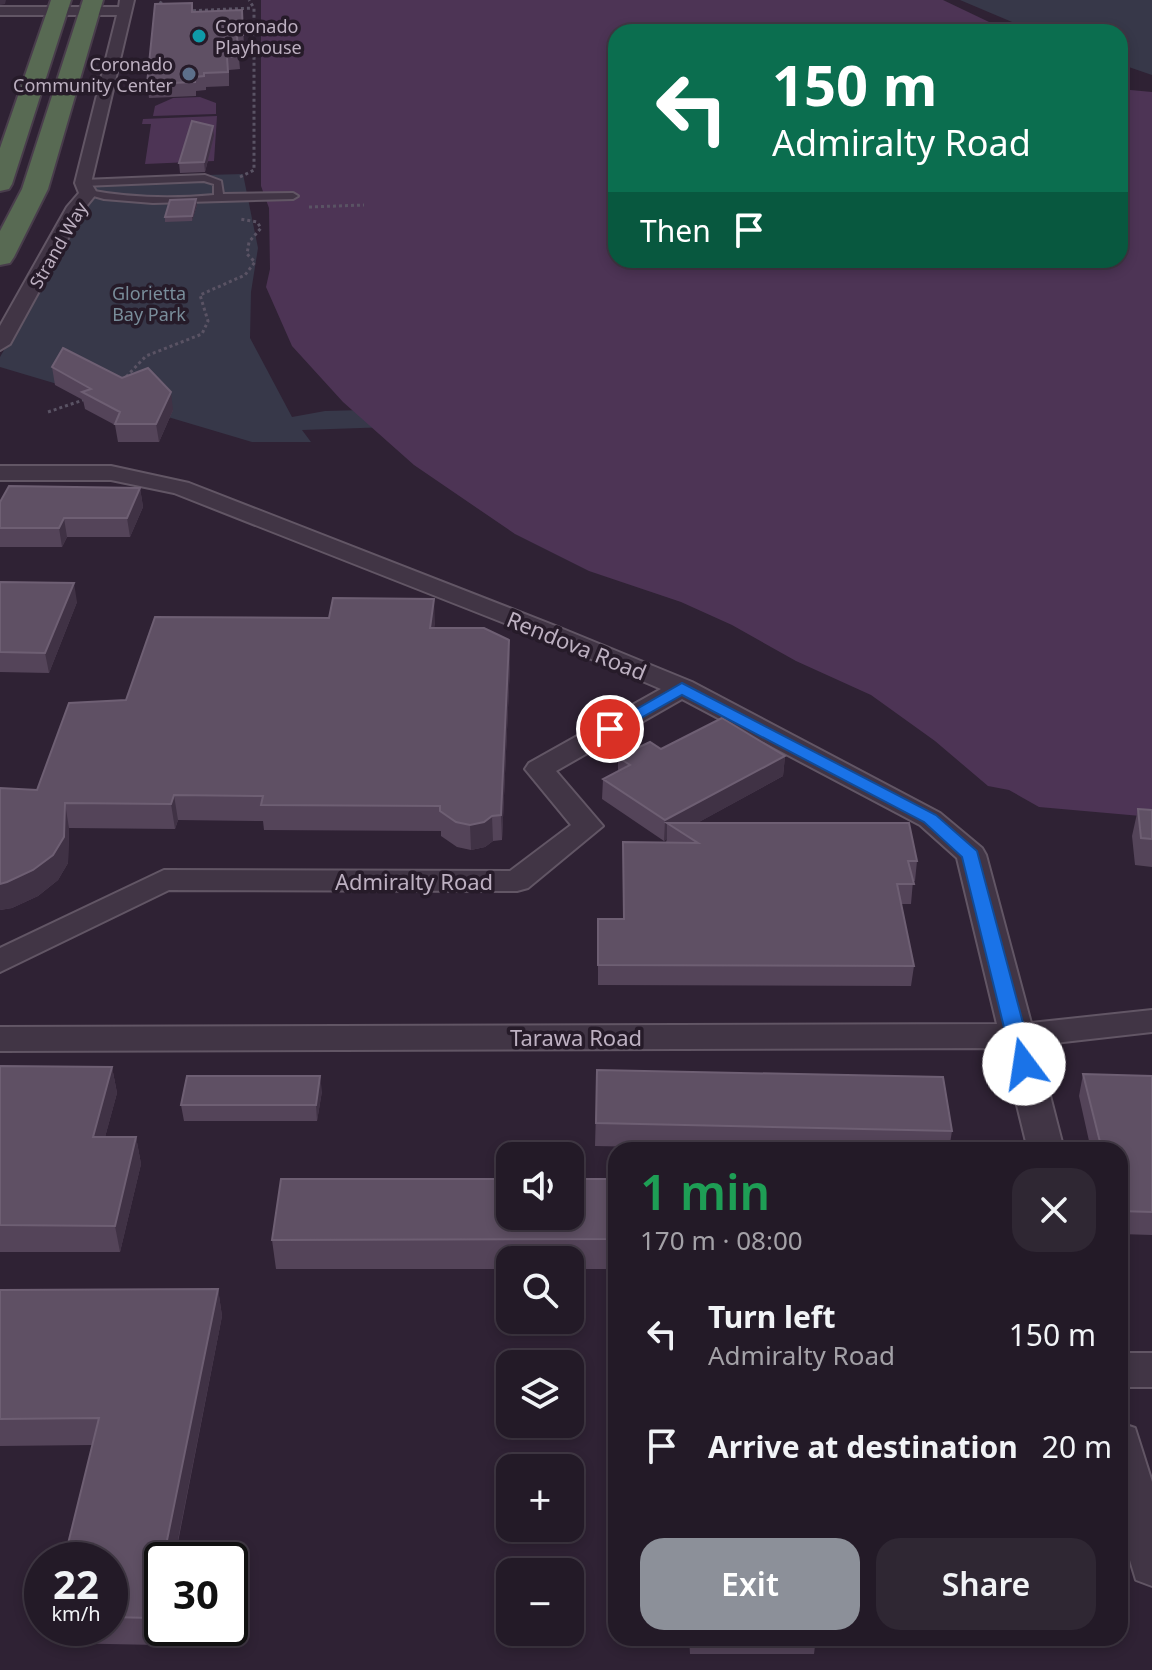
<!DOCTYPE html>
<html lang="en">
<head>
<meta charset="utf-8">
<style>
  :root { --surface:#231a27; --page:#2f2733; --text:#f1f3f6; --muted:#a3a1a7; --line:#403844; --accent:#8c9099 }
  body { margin:0; font-family:"Noto Sans",sans-serif; background:var(--page); color:var(--text); height:100vh; display:flex; flex-direction:column; font-size:30px; white-space:nowrap }
  * { box-sizing:border-box; margin:0 }
  p { font-size:26px; color:var(--muted) }
  .icon { flex:none; width:44px; height:44px; fill:none; stroke:currentColor; stroke-width:2; stroke-linecap:round; stroke-linejoin:round }
  .map { position:relative; flex:1; overflow:hidden }
  .drawer { position:absolute; left:608px; top:1142px; width:520px; height:504px; display:flex; flex-direction:column; background:var(--surface); border-radius:24px; box-shadow:0 4px 12px #0003,0 0 0 2px var(--line) }
  .drawer>* { flex:none }
  .guide { position:absolute; left:608px; top:24px; width:520px; height:244px; border-radius:24px; box-shadow:0 4px 12px #0003,0 0 0 2px var(--line); background:#0b6e4f; color:#fff; overflow:hidden }
  .tools { position:absolute; left:496px; top:1142px; display:grid; gap:16px }
  .tools a { display:grid; place-items:center; width:88px; height:88px; border-radius:16px; background:var(--surface); box-shadow:0 4px 12px #0003,0 0 0 2px var(--line); font-size:40px }
  .speed { position:absolute; left:24px; top:1542px; display:flex; gap:16px; font-size:40px; font-weight:700; text-align:center }
  .speed>* { display:grid; place-content:center; width:104px; height:104px; border-radius:50%; background:var(--surface); box-shadow:0 4px 12px #0003,0 0 0 2px var(--line); line-height:1 }
  .speed small { font-size:20px; font-weight:400 }
  .speed .limit { border:4px solid #111; border-radius:12px; background:#fff; color:#111 }
  .pin { position:absolute; display:grid; place-items:center; width:68px; height:68px; color:#fff; margin:-34px; border:4px solid #fff; border-radius:50%; box-shadow:0 2px 8px #0007 }
  .me { position:absolute; width:88px; margin:-44px; rotate:346deg; stroke-linejoin:round; filter:drop-shadow(0 0 6px #0008) }
  .turn { display:flex; align-items:center; gap:28px; height:168px; padding:0 32px; font-size:36px }
  .turn .icon { width:104px; height:104px; stroke-width:2.5 }
  .turn b { display:block; font-size:56px; line-height:68px }
  .then { display:flex; align-items:center; height:76px; padding:0 32px; background:#0003; gap:16px; font-size:30px }
  .round { display:grid; place-items:center; flex:none; width:84px; height:84px; border-radius:24px; background:var(--page) }
  .overview { display:flex; align-items:center; justify-content:space-between; height:136px; padding:0 32px }
  h1 { font-size:48px; font-weight:600; line-height:60px; color:#1e9e55 }
  .action { display:flex; gap:16px; margin-top:auto; padding:16px 32px }
  .action a { flex:1; height:92px; border-radius:24px; background:var(--accent); color:#fff; font-size:32px; font-weight:600; line-height:92px; text-align:center }
  .action a+a { background:var(--page); color:var(--text) }
  ul { padding:0; list-style:none }
  li { display:flex; align-items:center; gap:24px; height:112px; padding:0 32px }
  li div { flex:1 }
  li b { display:block; font-size:30px }
  li em { font-style:normal }
  .map>svg:first-child { display:block }
  .green { fill:#373849 }
  .water { fill:#4d3455 }
  .lines { fill:none; stroke-linecap:round; stroke-linejoin:round }
  .lane-casing { stroke:#625665; stroke-width:4 }
  .street-casing { stroke:#625665; stroke-width:4 }
  .highway-casing { stroke:#493d4c; stroke-width:4 }
  .path { stroke:#5a5364; stroke-width:3; stroke-dasharray:3 3; stroke-linecap:butt }
  .lane { fill:#413545; fill-rule:evenodd }
  .street { fill:#413545; fill-rule:evenodd }
  .highway { fill:#586a53; fill-rule:evenodd }
  .wall { fill:#544459 }
  .shaded-wall { fill:#403245 }
  .building { fill:#5f5064; stroke:#6e5f73; stroke-width:2 }
  .route { fill:#1a73e8; stroke:#114b97; stroke-width:2 }
  .culture-dot { fill:#0f9aa8; stroke:#261b29; stroke-width:3 }
  .service-dot { fill:#5c6f8a; stroke:#261b29; stroke-width:3 }
  .labels { text-anchor:middle; dominant-baseline:central; stroke-width:7; stroke-linejoin:round; paint-order:stroke }
  .far-poi-label { font-size:18px; fill:#bdb0c1; stroke:#261b29; text-anchor:start }
  .far-street-label { font-size:18px; fill:#bdb0c1; stroke:#261b29 }
  .far-park-label { font-size:18px; fill:#798d9a; stroke:#261b29 }
  .street-label { font-size:22px; fill:#bdb0c1; stroke:#261b29 }
</style>
</head>
<body>
<div class="map">
<svg width="1152" height="1670" viewBox="0 0 1152 1670">
  <rect width="100%" height="100%" fill="#2f2234"/>
  <!-- green -->
  <path class="green" d="M960,0H1152V75L1120,64V32H1036Z
    M243,174L258,248L251,292L250,338L292,417L325,411L479,407L478,424L302,430L311,442H252L0,367V357L72,233L94,178Z"/>
  <!-- water -->
  <path class="water" d="M261,0H943L1010,32H616V260H1120V89L1152,92V817L1039,807L1009,790L988,786L935,741L871,695L796,661L732,625L681,602L589,571L515,534L414,465L343,402L292,346L266,287L270,269L269,208L261,186Z
    M200,97L216,103V114L153,116L155,106L173,98Z
    M217,116L214,161L145,164L151,124H142L143,119Z"/>
  <g class="lines">
    <defs>
      <path id="lane" d="M205,175L221,181L223,194L293,193L298,196L293,199L153,203L104,199L83,193L88,190C130,198 172,199 214,195V184L204,181L83,186L78,183L83,180Z"/>
      <path id="street" d="M120,0H134L91,183L97,193L84,209L10,344L0,350V326L67,207L79,193L75,183L117,15H0V7H119Z
        M0,466H111L189,483L553,625L692,682L940,813L982,848L986,855L1031,1023L1152,1010V1032L1037,1045L1064,1150H1028L1003,1048L0,1051V1027L997,1024L957,858L920,825L682,699L556,771L603,826L528,888L517,891L169,890L0,972V948L164,870L510,871L571,825L525,769L529,763L661,689L535,635L174,493L111,480H0Z
        M1120,1353H1152V1387H1120Z
        M1120,1423L1135,1428L1152,1482V1586L1136,1580L1120,1527Z"/>
      <path id="highway" d="M51,0H71L12,184L9,189L0,191V148Z
        M83,0H103L48,189L14,257L10,263L0,265V231L22,189Z"/>
    </defs>
    <!-- lane casing -->
    <use href="#lane" class="lane-casing"/>
    <!-- street casing -->
    <use href="#street" class="street-casing"/>
    <!-- highway casing -->
    <use href="#highway" class="highway-casing"/>
    <!-- path -->
    <path class="path" d="M160,4L162,0
      M187,11L253,8
      M240,177L254,170V8L249,0
      M309,207L364,205
      M122,381L146,356L202,334L208,321L200,295L245,275L255,262L247,254L249,242L261,228L257,222L240,219
      M48,412L89,398"/>
    <!-- lane -->
    <use href="#lane" class="lane"/>
    <!-- street -->
    <use href="#street" class="street"/>
    <!-- highway -->
    <use href="#highway" class="highway"/>
  </g>
  <!-- wall -->
  <path class="wall" d="M193,12L243,23L244,48H238L240,69L229,70V86L206,87V90L196,91V96L149,98L147,84Z
    M214,136L205,172L180,173L179,163Z
    M197,205L192,221L165,222V217Z
    M52,367L173,410L159,442H118L115,425L85,409L83,400L55,385Z
    M140,488L143,507L130,537H67L62,547H0V502Z
    M0,582L77,602L49,673L0,672Z
    M435,622L434,628L509,640L510,664L502,840L493,841L485,847L471,850L457,847L441,836V831L264,830L263,821L178,820L175,829L69,828L68,863L58,880L38,896L12,908L0,910V788L37,790L126,700Z
    M661,749L785,756L783,776L697,823L917,861L915,881H913L911,904H901L914,966L911,986L598,985V919H623V842H666L667,839L664,841L602,799L603,779L618,771V757Z
    M1138,809L1152,810V867L1135,865L1132,836Z
    M0,1066L112,1067L117,1093L105,1137H136L141,1164L120,1252H0Z
    M597,1070L952,1131L949,1150H782L595,1146Z
    M1083,1074L1152,1076V1235L1120,1234V1150H1091L1079,1096Z
    M322,1091L317,1121H184L181,1105Z
    M616,1179V1269H570V1260H510V1269H276L272,1240Z
    M218,1289L222,1316L158,1645L58,1643L53,1628H110V1560L92,1445L0,1446V1290Z
    M689,1638H816L814,1654H690Z
    M944,1638H1056L1054,1646H945Z"/>
  <!-- shaded-wall -->
  <path class="shaded-wall" d="M0,0H6L5,4L0,5Z
    M213,126L214,136L205,172L204,162Z
    M196,199L197,205L192,221V216Z
    M171,392L173,410L159,442L156,424Z
    M140,488L143,507L130,537L127,518Z
    M64,518L67,537L62,547L59,528Z
    M74,583L77,602L49,673L45,653Z
    M434,599L435,622L431,651L430,628Z
    M509,640L510,664L502,840L501,815Z
    M785,756L783,776L681,832L667,823V839L664,841L665,820Z
    M174,795L178,820L175,829L171,804Z
    M65,803L69,828L68,863L58,880L38,896L12,908L0,910V884Z
    M492,816L493,841L485,847L471,850L470,825Z
    M112,1067L117,1093L98,1163L93,1137Z
    M320,1076L322,1091L317,1121L316,1105Z
    M136,1137L141,1164L120,1252L115,1226Z
    M218,1289L222,1316L174,1560H163Z
    M162,1567V1624L158,1645L152,1618Z"/>
  <!-- building -->
  <path class="building" d="M192,3V12L242,10L243,35H237L238,56L227,57L228,72L204,73V76L195,77V82L147,84L155,4Z
    M192,121L213,126L204,162L179,163Z
    M196,199L192,216L165,217L170,200Z
    M63,348L122,378L148,368L171,392L156,424H115L120,412L82,392L91,389L52,367Z
    M9,486L140,488L127,518H64L59,528H0V502Z
    M0,582L74,583L45,653L0,652Z
    M333,598L434,599L430,628H484L509,640L501,815L492,816L484,822L470,825L456,822L440,811V806L261,805L263,796L174,795L171,804L65,803L64,837L53,855L33,870L7,882L0,884V788L37,790L69,703L126,700L155,617L329,618Z
    M722,718L785,756L665,820L603,779L630,765L618,757L650,742L661,749Z
    M1138,809L1152,810V839L1141,838Z
    M667,823H909L917,861H908L914,884H897L914,966L598,965V919H624L623,842L698,843Z
    M0,1066L112,1067L93,1137H136L115,1226L0,1225Z
    M597,1070L943,1077L952,1131L596,1123Z
    M1083,1074L1152,1076V1212L1120,1211V1150H1102Z
    M187,1076H320L316,1105H181Z
    M281,1179H510V1216H570V1179H616V1239L272,1240Z
    M218,1289L163,1560H162V1567L152,1618L110,1617V1560H64L99,1418L0,1419V1290Z"/>
  <!-- route -->
  <path class="route" d="M682,683L936,815L977,851L1034,1064L1031,1069H1016L1013,1064L962,857L924,822L682,695L616,732L610,734L602,729Z"/>
  <!-- markers -->
  <circle class="culture-dot" cx="199" cy="36" r="8"/>
  <circle class="service-dot" cx="189" cy="74" r="8"/>
  <g class="labels">
    <!-- far-poi labels -->
    <g class="far-poi-label">
      <text x="215" y="26">Coronado<tspan x="215" dy="21">Playhouse</tspan></text>
      <text x="173" y="64" text-anchor="end">Coronado<tspan x="173" dy="21">Community Center</tspan></text>
    </g>
    <!-- far-street labels -->
    <g class="far-street-label">
      <text transform="translate(58 245) rotate(-60)">Strand Way</text>
    </g>
    <!-- far-park labels -->
    <g class="far-park-label">
      <text x="149" y="293">Glorietta<tspan x="149" dy="21">Bay Park</tspan></text>
    </g>
    <!-- street labels -->
    <g class="street-label">
      <text transform="translate(577 645) rotate(22)">Rendova Road</text>
      <text x="414" y="881">Admiralty Road</text>
      <text x="576" y="1037">Tarawa Road</text>
    </g>
  </g>
</svg>
<div class="tools">
<a><svg class="icon" aria-label="sound" viewBox="0 0 24 24"><path d="M4 9h4l5-4v14l-5-4H4zM17 9q2 3 0 6"/></svg></a>
<a><svg class="icon" aria-label="search" viewBox="0 0 24 24"><circle cx="10" cy="10" r="6"/><path d="M15 15l6 6"/></svg></a>
<a><svg class="icon" aria-label="layers" viewBox="0 0 24 24"><path d="M12 4l9 5-9 5-9-5zM3 14l9 5 9-5"/></svg></a>
<a>+</a>
<a>−</a>
</div>
<div class="speed"><div>22<small>km/h</small></div><div class="limit">30</div></div>
<div class="pin" style="left:610px;top:729px;background:#d93025"><svg class="icon" aria-label="arrive" viewBox="0 0 24 24"><path d="M6 21V4h12l-3 4 3 4H6"/></svg></div>
<svg class="me" style="left:1024px;top:1064px" viewBox="-20 -20 40 40"><circle r="19" fill="#fff"/><path d="M0-13L10 11 0 6-10 11z" fill="#1a73e8"/></svg>
<div class="guide">
<div class="turn"><svg class="icon" aria-label="left" viewBox="0 0 24 24"><path d="M17 20v-9H6M10 6l-5 5 5 5"/></svg><div><b>150 m</b>Admiralty Road</div></div>
<div class="then">Then<svg class="icon" aria-label="arrive" viewBox="0 0 24 24"><path d="M6 21V4h12l-3 4 3 4H6"/></svg></div>
</div>
<section class="drawer">
<div class="overview"><div><h1>1 min</h1><p>170 m · 08:00</p></div><a class="round"><svg class="icon" aria-label="close" viewBox="0 0 24 24"><path d="M6 6l12 12M18 6L6 18"/></svg></a></div>
<ul>
<li><svg class="icon" aria-label="left" viewBox="0 0 24 24"><path d="M17 20v-9H6M10 6l-5 5 5 5"/></svg><div><b>Turn left</b><p>Admiralty Road</p></div><em>150 m</em></li>
<li><svg class="icon" aria-label="arrive" viewBox="0 0 24 24"><path d="M6 21V4h12l-3 4 3 4H6"/></svg><div><b>Arrive at destination</b></div><em>20 m</em></li>
</ul>
<div class="action"><a>Exit</a><a>Share</a></div>
</section>
</div>
</body>
</html>
